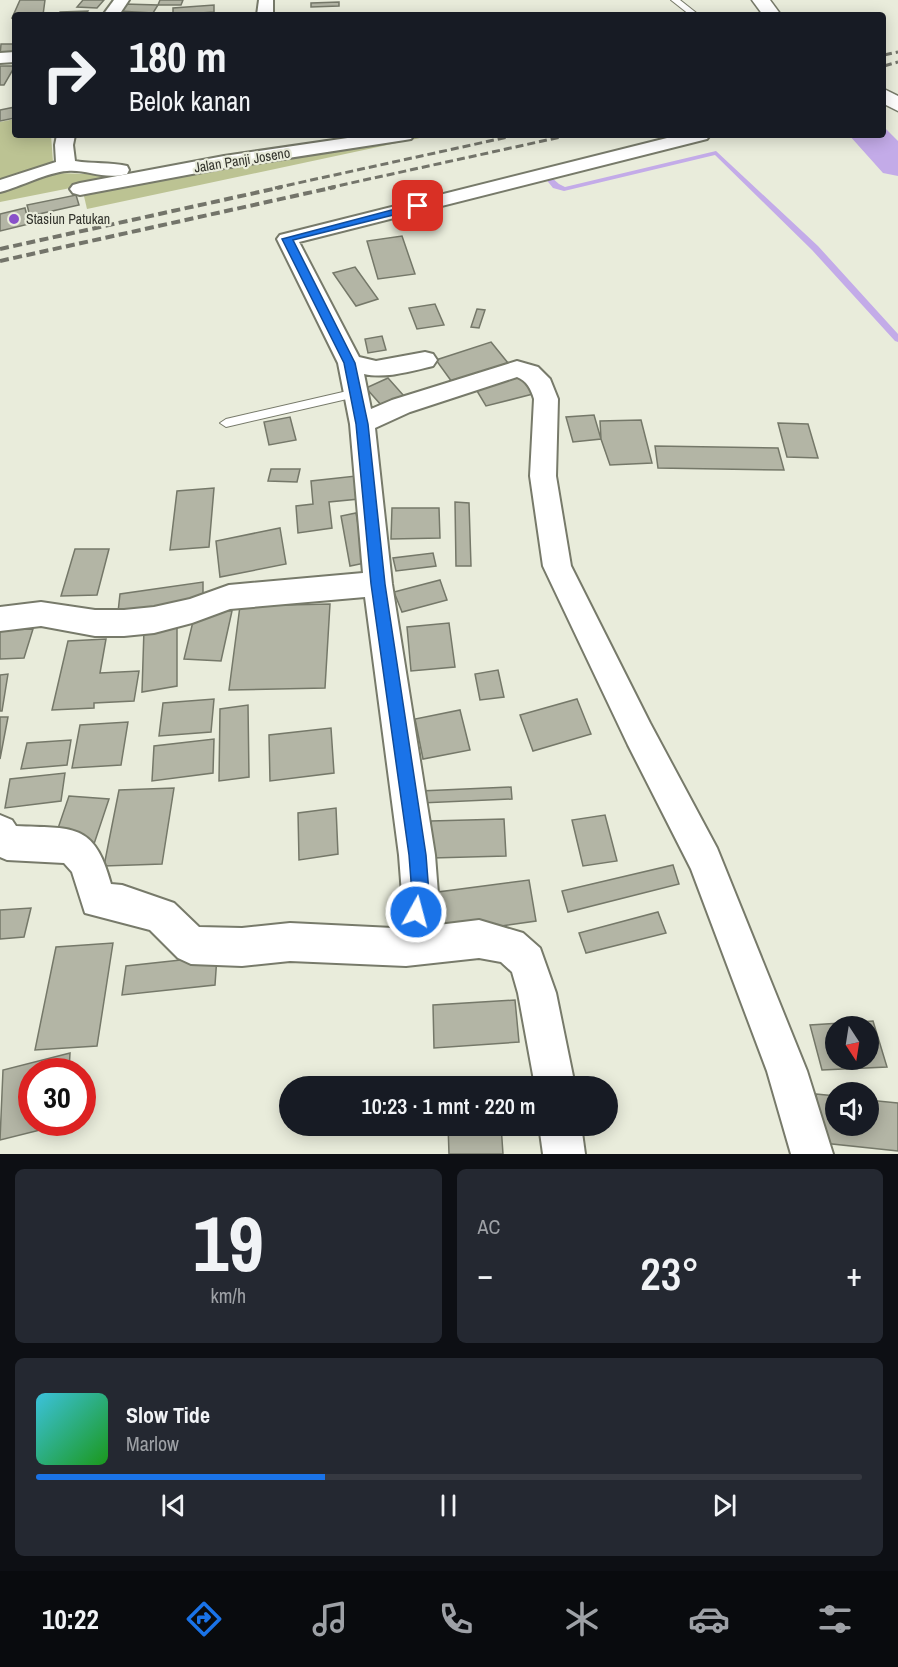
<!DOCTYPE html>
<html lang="id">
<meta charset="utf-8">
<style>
body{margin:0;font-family:"Archivo Narrow",sans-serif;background:#242831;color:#f1f3f6;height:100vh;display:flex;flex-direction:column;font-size:22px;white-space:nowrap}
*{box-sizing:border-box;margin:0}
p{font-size:20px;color:#9ea1a6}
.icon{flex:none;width:33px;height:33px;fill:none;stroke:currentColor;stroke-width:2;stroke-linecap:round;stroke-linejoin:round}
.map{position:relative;height:1154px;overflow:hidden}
.sheet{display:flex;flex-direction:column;gap:15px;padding:15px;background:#0d0f14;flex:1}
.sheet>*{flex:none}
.hud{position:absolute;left:12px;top:12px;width:874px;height:126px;border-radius:6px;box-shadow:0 3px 15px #0003;background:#171b24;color:#f1f3f6;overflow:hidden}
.needle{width:39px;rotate:168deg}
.controls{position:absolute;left:825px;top:1016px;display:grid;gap:12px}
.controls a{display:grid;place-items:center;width:54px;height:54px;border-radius:50%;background:#171b24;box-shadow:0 3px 15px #0003;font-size:30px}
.speed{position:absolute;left:18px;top:1058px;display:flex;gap:12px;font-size:30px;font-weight:700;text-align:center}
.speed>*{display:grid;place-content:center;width:78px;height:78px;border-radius:50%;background:#171b24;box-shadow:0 3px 15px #0003;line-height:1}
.speed .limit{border:9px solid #d22;background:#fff;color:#111}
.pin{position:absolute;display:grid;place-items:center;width:51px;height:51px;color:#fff;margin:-26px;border-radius:12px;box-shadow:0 3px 9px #0006}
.me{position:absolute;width:66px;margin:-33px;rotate:7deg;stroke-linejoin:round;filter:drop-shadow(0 0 4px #0008)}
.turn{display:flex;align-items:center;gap:21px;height:126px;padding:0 18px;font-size:27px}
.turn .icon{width:78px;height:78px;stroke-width:2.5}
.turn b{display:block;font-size:42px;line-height:51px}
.big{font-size:45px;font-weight:600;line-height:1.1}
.sheet .tile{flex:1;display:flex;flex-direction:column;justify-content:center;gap:9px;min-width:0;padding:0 21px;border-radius:9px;background:#242831}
.sheet .dial{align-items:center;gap:0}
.dial b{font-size:78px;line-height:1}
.song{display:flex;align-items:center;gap:18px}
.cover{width:72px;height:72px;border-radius:9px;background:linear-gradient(135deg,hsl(190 70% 55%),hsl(120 70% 35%))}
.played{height:6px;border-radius:3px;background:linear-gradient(90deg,#1a73e8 35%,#363941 35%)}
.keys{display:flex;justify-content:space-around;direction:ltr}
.heat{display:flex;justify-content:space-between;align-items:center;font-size:33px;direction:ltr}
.sheet .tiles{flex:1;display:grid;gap:15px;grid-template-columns:1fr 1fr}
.tile:last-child{grid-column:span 2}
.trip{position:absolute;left:279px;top:1076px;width:339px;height:60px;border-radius:30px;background:#171b24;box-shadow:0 3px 15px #0003;font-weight:600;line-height:60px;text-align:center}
.tabs{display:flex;height:96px;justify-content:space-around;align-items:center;background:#090b0e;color:#9ea1a6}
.tabs .icon{width:42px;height:42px}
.tabs .current{color:#1a73e8}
.tabs b{font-size:27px;color:#f1f3f6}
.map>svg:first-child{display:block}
</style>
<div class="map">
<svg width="898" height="1154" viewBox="0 0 898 1154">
<rect width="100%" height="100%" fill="#e9ecdb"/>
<g fill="#bcc393">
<polygon points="15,119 15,135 51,135 53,162 39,168 48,176 59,173 111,175 161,170 0,202 0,122"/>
<polygon points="427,135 434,135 87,209 83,192 225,166"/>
</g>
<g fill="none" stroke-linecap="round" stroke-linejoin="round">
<polygon fill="#c3abe8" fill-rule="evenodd" points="716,151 818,246 898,334 898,342 895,341 812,250 715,155 564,191 553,188 545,178 551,177 559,184 565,187"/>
<polygon fill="#c3abe8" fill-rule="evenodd" points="884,127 898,141 898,176 883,173 849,135 884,135"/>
</g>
<g fill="#b3b5a5" stroke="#757869" stroke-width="1.5" fill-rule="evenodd">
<polygon points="20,0 45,0 43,15 15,15 15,18 12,18"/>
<polygon points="83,0 104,0 97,8 77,7"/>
<polygon points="160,0 183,0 181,5 158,5"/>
<polygon points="339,2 339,6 311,7 311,3"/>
<polygon points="124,4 158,5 153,13 119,11"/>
<polygon points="214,5 214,12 173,15 173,8"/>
<polygon points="88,11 86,15 58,15 60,12"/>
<polygon points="1,44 15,44 15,56 0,56"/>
<polygon points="0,66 15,66 4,85 0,85"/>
<polygon points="15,107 15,118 0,121 0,110"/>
<polygon points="76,195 79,205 30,216 27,205"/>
<polygon points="25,208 29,224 0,231 0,214"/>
<polygon points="402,236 415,274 378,279 367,241"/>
<polygon points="355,267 378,299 356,306 333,273"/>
<polygon points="435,304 444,325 417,329 409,308"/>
<polygon points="477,309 485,310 479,328 471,327"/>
<polygon points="382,336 386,350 368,353 365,339"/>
<polygon points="491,342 508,363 452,382 436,360"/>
<polygon points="521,374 533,394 486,406 474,386"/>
<polygon points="388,378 404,396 382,406 366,388"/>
<polygon points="594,415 601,439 573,442 566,417"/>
<polygon points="290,417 296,440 269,445 264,422"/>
<polygon points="641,420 652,463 610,465 601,439 600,421"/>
<polygon points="778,423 808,424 818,458 787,457"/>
<polygon points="655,446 778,448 784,470 658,468"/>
<polygon points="271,469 300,469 297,482 268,481"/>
<polygon points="356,476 359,499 329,502 332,528 298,533 296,506 313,504 311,481"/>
<polygon points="214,488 209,547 170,550 177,491"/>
<polygon points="455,502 469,503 471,566 456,566"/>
<polygon points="392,508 439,508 440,538 391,539"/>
<polygon points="356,513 365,563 350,566 341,516"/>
<polygon points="280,528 286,564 220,577 216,541"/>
<polygon points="75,549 109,549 97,595 61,596"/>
<polygon points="433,553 436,566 396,571 393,558"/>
<polygon points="440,580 447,600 402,612 394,592"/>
<polygon points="203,582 203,600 118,612 120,594"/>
<polygon points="330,604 325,688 229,690 240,606"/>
<polygon points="196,609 232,611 221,661 184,659"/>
<polygon points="449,623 455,667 411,671 407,627"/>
<polygon points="177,624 177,686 142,692 144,629"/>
<polygon points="33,629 24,658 0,659 0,630"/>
<polygon points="106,639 100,673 139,671 134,701 94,703 94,708 52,710 68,641"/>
<polygon points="498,670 504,697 480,700 475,674"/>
<polygon points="8,674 2,711 0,711 0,675"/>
<polygon points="214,699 211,732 159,736 163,703"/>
<polygon points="577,699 591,734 533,751 520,715"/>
<polygon points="248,705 249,777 219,781 220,709"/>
<polygon points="460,710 470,750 423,759 415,719"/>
<polygon points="0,717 8,717 0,759"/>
<polygon points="128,722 121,765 72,768 80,725"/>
<polygon points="331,728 334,773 270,781 269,735"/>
<polygon points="214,739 213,773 152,781 154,746"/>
<polygon points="71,740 67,765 21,769 27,743"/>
<polygon points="65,773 61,801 5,808 10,779"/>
<polygon points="511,787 512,799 421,803 420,791"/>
<polygon points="174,788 162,864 104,866 119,790"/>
<polygon points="69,796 109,799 94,844 54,840"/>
<polygon points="336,808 338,854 299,860 298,813"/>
<polygon points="605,815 617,861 583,866 572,820"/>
<polygon points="504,819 506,856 432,858 431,821"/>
<polygon points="673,865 679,884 568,912 562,891"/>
<polygon points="529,880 536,921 443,934 438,892"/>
<polygon points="31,908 24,937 0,939 0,910"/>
<polygon points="658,912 666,933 586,953 579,933"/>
<polygon points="113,943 97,1046 35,1050 56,947"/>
<polygon points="217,956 215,985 122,995 126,966"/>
<polygon points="515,1000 519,1042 434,1048 433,1005"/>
<path d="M873 1021 887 1067 822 1070 810 1025ZM836 1026H868V1059H836Z"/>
<polygon points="70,1053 69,1071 32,1071 32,1122 68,1123 0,1140 3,1070"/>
<polygon points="816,1094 836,1096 836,1125 868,1125 868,1100 898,1103 898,1151 823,1143"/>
<polygon points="448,1125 501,1125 503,1154 449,1154"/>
</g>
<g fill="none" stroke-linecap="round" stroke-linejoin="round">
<g stroke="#777a6a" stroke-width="2">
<g id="lane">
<polygon points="671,0 680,0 699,15 690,15"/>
<polygon points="356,389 360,390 360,396 226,427 220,423 226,419"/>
</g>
</g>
<g stroke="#777a6a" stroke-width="4">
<g id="street">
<polygon points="114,0 129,0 119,15 103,15"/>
<polygon points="259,0 273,0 273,15 257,15"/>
<polygon points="15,52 15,62 0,63 0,53"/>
<path d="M57 135H75L73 145 75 161C92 164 110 162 127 166L129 170 127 174C103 180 86 169 67 171 48 172 20 187 0 192V180L56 162 55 145Z"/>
<polygon points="368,135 414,135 411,139 405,140 224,168 80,195 73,193 70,189 73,185 80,183 224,156"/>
<path d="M679 135H710L707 139 299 242 359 357 376 361 425 352 433 354 437 360 433 366C412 371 385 379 364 374L371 409 392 400 517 361 538 367 550 379 558 399 556 476 571 566 650 723 717 848 807 1071 833 1154H791L767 1071 691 869 628 745 543 566 530 476 534 399C531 389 527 381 517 377L410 412 375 428 392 584 435 855 438 894 430 926 479 920 523 933 540 948 556 993 575 1086H535L518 993 512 972 501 962 479 958 406 966 290 961 242 966 191 964 178 958 150 930 85 913 72 872 64 863 7 860 0 857V815L12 820 16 826C72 829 94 821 111 884L122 885 174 903 199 927 242 928 290 923 393 928 402 894 399 855 365 597 230 609 192 623 154 633 124 636H95L41 626 0 631V607L41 602 95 610H124L154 607 190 599 229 585 363 573 350 424 338 363 277 239 280 235Z"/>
<polygon points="539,1125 581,1125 585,1154 543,1154"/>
</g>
</g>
<g stroke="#777a6a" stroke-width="3">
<g id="secondary">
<polygon points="752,0 770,0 781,15 763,15"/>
<polygon points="884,89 898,96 898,111 884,104"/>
</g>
</g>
<use href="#lane" fill="#fff" fill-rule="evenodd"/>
<use href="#street" fill="#fff" fill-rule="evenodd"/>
<use href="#secondary" fill="#fff" fill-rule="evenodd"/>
<g stroke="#73746a" stroke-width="3" stroke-dasharray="8 4" stroke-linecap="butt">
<polyline points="884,55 898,52"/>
<polyline points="884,66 898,62"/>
<polyline points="275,188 517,135"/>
<polyline points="328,188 570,135"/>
</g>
<g stroke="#73746a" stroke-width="4" stroke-dasharray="9 4.5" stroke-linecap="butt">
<polyline points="0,249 282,187"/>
<polyline points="0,261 335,187"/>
</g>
</g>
<polygon fill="#1a73e8" stroke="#114b97" stroke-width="1.5" points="418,203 422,206 421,208 293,240 355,363 368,424 385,584 426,855 429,894 422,919 416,921 409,919 407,912 412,894 409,855 371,584 356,424 344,363 282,239"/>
<circle fill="#8951c9" stroke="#e9ecdb" stroke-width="2" cx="14" cy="219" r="6"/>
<g text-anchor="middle" stroke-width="4.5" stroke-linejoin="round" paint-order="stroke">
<g font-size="14" fill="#33342d" stroke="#e9ecdb">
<text transform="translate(242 160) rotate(-9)" y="5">Jalan Panji Joseno</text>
</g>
<g font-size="14" fill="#33342d" stroke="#e9ecdb" text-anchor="start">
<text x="26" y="224">Stasiun Patukan</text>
</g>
</g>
</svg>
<div class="controls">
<a><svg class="needle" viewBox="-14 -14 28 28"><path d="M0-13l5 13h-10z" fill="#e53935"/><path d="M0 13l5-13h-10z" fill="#9ea1a6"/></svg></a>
<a><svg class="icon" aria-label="sound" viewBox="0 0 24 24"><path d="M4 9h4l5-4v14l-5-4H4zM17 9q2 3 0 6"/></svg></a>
</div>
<div class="speed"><div class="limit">30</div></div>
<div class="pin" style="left:418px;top:206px;background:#d93025"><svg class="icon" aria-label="arrive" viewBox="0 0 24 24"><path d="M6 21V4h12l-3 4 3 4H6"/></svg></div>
<svg class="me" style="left:416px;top:912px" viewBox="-20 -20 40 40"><circle r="17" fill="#1a73e8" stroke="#fff" stroke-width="3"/><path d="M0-11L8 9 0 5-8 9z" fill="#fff"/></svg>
<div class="trip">10:23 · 1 mnt · 220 m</div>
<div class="hud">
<div class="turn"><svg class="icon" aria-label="right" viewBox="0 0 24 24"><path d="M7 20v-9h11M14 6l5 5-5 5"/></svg><div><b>180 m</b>Belok kanan</div></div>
</div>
</div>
<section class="sheet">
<div class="tiles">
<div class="tile dial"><b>19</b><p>km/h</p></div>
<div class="tile"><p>AC</p>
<div class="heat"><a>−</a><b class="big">23°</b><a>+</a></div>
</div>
<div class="tile">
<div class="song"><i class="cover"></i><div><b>Slow Tide</b><p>Marlow</p></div></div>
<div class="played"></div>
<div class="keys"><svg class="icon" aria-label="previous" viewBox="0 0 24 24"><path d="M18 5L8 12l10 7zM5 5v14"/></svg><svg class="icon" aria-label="pause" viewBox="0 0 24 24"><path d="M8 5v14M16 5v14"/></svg><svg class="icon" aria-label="next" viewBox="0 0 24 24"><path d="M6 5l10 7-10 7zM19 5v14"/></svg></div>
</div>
</div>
</section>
<nav class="tabs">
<b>10:22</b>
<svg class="icon current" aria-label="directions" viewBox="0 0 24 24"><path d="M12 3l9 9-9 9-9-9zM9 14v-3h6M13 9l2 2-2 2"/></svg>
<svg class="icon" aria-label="music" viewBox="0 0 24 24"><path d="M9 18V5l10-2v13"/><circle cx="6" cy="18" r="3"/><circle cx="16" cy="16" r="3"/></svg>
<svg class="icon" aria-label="phone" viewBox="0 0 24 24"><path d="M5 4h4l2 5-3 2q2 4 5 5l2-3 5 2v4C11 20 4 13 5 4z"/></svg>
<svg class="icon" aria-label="climate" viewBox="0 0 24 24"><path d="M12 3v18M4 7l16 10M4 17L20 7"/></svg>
<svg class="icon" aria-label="car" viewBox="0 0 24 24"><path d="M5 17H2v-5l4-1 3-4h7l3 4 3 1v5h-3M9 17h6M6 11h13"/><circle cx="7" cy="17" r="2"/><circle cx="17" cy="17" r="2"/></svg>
<svg class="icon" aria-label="filters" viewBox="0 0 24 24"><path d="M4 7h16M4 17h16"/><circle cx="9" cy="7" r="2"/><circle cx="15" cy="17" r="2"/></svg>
</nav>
